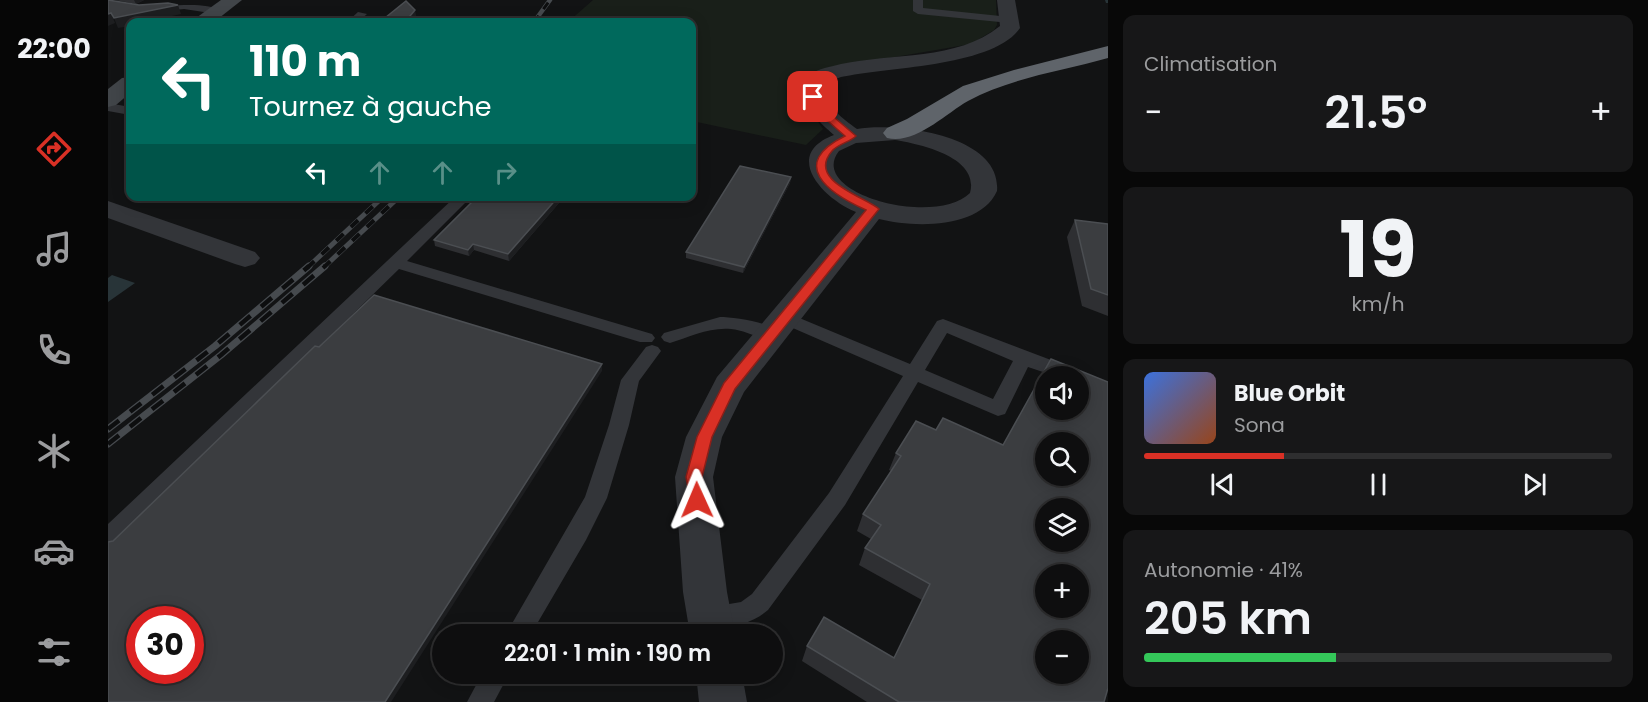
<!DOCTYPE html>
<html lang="fr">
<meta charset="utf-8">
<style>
body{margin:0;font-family:Poppins,sans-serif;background:#171718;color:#f1f3f6;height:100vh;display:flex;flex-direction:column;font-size:22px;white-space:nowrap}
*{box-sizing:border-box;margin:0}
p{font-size:20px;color:#9b9c9e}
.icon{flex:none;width:33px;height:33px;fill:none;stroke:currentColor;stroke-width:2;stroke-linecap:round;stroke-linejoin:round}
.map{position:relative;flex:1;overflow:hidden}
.drawer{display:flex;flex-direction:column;gap:15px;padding:15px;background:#080808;width:540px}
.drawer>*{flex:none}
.guide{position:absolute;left:18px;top:18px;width:570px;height:183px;border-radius:12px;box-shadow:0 3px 15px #0003,0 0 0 2px #2e2e2f;background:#00695c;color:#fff;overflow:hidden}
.fabs{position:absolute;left:927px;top:366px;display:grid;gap:12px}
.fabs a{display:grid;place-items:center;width:54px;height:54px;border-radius:50%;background:#0e0e0f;box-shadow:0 3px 15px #0003,0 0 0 2px #2e2e2f;font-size:30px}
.speed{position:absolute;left:18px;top:606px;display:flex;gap:12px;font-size:30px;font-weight:700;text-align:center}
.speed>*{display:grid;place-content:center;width:78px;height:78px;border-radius:50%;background:#0e0e0f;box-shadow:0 3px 15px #0003,0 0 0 2px #2e2e2f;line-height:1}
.speed .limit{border:9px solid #d22;background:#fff;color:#111}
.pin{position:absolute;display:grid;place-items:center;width:51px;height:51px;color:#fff;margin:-26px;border-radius:12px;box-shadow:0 3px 9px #0006}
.me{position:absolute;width:66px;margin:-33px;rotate:359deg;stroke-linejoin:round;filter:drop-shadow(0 0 4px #0008)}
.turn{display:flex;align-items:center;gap:21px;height:126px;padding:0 24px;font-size:27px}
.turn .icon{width:78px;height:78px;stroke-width:2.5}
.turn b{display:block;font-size:42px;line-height:51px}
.lanes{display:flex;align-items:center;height:57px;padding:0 24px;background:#0003;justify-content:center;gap:30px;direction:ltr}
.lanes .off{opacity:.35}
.big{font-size:45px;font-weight:600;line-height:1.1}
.drawer .card{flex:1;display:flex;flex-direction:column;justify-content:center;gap:9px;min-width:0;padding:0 21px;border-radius:12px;background:#171718}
.drawer .dial{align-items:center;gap:0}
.dial b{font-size:78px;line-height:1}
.song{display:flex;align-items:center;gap:18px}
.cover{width:72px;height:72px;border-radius:9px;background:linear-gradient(135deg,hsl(220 70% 55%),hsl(20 70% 35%))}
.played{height:6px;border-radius:3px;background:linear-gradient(90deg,#d93025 30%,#2e2e2f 30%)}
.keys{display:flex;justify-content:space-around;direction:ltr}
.heat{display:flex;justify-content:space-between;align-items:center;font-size:33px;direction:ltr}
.charge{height:9px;border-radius:4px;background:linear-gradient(90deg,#34c759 41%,#2e2e2f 0)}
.trip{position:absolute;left:324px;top:624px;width:351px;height:60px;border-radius:30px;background:#0e0e0f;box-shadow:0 3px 15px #0003,0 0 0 2px #2e2e2f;font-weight:600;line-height:60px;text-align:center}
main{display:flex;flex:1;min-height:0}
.menu{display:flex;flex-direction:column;width:108px;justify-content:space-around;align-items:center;background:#060606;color:#9b9c9e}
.menu .icon{width:42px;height:42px}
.menu .active{color:#d93025}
.menu b{font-size:27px;color:#f1f3f6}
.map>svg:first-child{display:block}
</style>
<main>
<nav class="menu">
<b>22:00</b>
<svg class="icon active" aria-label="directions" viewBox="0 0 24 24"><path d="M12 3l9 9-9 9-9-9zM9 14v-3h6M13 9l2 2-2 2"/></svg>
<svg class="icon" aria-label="music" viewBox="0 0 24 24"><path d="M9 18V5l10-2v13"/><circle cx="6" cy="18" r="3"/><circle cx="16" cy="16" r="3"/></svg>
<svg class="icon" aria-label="phone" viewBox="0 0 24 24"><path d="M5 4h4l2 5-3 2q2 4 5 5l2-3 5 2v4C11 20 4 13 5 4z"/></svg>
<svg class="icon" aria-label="climate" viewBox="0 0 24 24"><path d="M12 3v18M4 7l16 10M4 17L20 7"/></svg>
<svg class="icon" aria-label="car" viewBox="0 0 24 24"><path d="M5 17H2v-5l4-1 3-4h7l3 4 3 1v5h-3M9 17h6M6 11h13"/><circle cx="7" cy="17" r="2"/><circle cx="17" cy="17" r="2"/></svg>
<svg class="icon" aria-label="filters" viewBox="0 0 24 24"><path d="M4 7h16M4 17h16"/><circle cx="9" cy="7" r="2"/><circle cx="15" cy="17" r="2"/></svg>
</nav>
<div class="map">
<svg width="1000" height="702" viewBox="0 0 1000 702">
<rect width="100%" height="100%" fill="#121314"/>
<polygon fill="#191f19" points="485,0 888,0 889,25 886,30 863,44 740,65 698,81 694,91 697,103 715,129 698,145 584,121 584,22 460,22"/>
<polygon fill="#283438" points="4,275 27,283 0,302 0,278"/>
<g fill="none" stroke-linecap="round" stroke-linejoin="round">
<polygon fill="#283438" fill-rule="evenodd" points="997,0 1000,0 1000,3 998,3"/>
<g fill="#333539" fill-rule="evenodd">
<polygon points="805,0 815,0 815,8 902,17 907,20 902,23 810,14 805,11"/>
<path d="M0 1C11 3 22 6 33 7 56 8 94 0 114 11L109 14 76 9 35 13 0 7Z"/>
<polygon points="250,12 259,14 250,22 239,22"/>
<polygon points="0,103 22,107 22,115 0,111"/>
<polygon points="348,196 364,196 299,261 544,334 547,338 544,342 532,342 291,269 8,545 0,547 0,524"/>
<path d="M677 312 802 364 829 321 835 319 972 371 974 376 970 381V376H947L920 367 897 414 890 416 810 382 737 505 660 610C644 624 613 633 592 625L589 617 592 609 633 602 644 594 721 493 795 376 671 322 668 318 671 314ZM839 333 905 361 885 399 817 370Z"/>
<path d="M612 317C625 317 665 322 672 334L669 338C655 342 638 330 623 329 601 327 582 337 562 343L556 341 553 337 556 333Z"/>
<polygon points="544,345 550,347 553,351 531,381 521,425 499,498 478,540 423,634 398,634 477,497 501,425 513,380 538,347"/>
<polygon points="374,674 401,674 386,702 359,702"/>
</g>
<g fill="#333539" fill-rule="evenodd">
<path d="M889 0H907L912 28C885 67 778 67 733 77L720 82 717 87C717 106 734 118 749 129 787 122 894 134 889 191 872 229 806 228 771 219L636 392 614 437 605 477 619 592 627 634H582L575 592 567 477 578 437 609 377 748 212C716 199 673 155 726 135 712 123 694 107 695 87 697 83 699 78 702 75 710 68 723 67 733 64 784 53 849 61 892 26ZM787 140C812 144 872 157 862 193 826 228 698 193 731 151L748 143Z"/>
<polygon points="0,201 147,252 152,258 147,264 137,267 127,264 0,218"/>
<polygon points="588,674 634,674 639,702 591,702"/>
</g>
<g fill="#414549" fill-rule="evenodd">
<polygon points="113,0 134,0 106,22 86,22 88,18"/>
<polygon points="22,77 22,93 8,105 0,107 0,89 14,78"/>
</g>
<path fill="#5f646a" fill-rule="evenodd" d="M1000 46V58C954 71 902 78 860 101 837 114 807 145 779 138L775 133 779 128 799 119 855 86 906 70Z"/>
<g stroke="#464a4e" stroke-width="4.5">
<polyline id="rail-far2" points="426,22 442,0"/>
</g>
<g stroke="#464a4e" stroke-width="5">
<g id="rail-far1">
<polyline points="199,268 276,196"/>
<polyline points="215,268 292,196"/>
</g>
</g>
<g stroke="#464a4e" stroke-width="7">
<g id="rail">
<polyline points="0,429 107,346 201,266"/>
<polyline points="0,444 113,355 217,266"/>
</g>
</g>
<use href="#rail-far2" stroke="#0d0e0f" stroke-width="3" stroke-dasharray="8" stroke-linecap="butt"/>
<use href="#rail-far1" stroke="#0d0e0f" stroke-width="4" stroke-dasharray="10" stroke-linecap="butt"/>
<use href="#rail" stroke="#0d0e0f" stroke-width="4.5" stroke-dasharray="14" stroke-linecap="butt"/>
</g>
<g fill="#2e2f32">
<polygon points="7,0 36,0 28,4"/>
<polygon points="683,177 682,183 635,273 578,258 578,252"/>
<polygon points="370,196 457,196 401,261 366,250 361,256 327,246 326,240"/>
<polygon points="967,220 1000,224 1000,316 974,306 959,237"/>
<polygon points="828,430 996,702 759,702 694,661 699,646 786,658 814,600 751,565 757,548 763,539 749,531 755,514 783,471 781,470 788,453"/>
</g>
<g fill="#1d1e20">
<polygon points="26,0 36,0 28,4"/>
<polygon points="70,5 73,14 37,22 22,22 22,26 10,28 6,18"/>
<polygon points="307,10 309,20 306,22 297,22"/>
<polygon points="3,13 7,23 0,26 0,14"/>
<polygon points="683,177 682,183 635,273 636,267"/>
<polygon points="451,196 457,196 401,261 400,254"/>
<polygon points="365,244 366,250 361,256 360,250"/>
<polygon points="494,364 494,371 283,702 277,702"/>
</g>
<g fill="#3b3d40" stroke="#4b4e52" stroke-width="1.5" fill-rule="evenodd">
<polygon points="0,0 31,5 60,3 70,5 6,18 3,13 0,14"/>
<polygon points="298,1 307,10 297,22 272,22"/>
<polygon points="632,166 683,177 636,267 578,252"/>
<polygon points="370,196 451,196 400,254 365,244 360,250 326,240"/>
<polygon points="967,220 1000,224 1000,295 983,289"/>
<path d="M266 295 494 364 277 702H0V542L5 541 207 346 211 347ZM32 620H82V670H32Z"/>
<path d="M943 359 1000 382V688L996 702H791L699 646 716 617 786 658 822 584 757 548 773 525 755 514 793 456 788 453 808 421 828 430 835 418 895 445ZM938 376H970V410H938ZM938 442H970V476H938ZM938 508H970V542H938ZM938 574H970V608H938ZM938 640H970V674H938Z"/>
</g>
<path fill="#d93025" stroke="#8d1f18" stroke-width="1.5" d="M702 95H709L727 118 748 136C742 142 730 144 724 151 698 181 758 197 771 209L627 389 604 437 594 477 597 500 594 504 589 506 583 504 578 477 589 437 616 383 758 210C720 193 680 164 737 136L721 122 701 97Z"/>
</svg>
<div class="fabs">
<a><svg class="icon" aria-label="sound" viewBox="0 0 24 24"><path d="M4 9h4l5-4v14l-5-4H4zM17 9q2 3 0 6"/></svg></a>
<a><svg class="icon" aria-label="search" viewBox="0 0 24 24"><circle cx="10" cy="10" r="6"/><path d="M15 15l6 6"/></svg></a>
<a><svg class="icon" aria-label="layers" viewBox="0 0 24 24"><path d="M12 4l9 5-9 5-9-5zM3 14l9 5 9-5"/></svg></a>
<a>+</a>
<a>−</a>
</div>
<div class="speed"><div class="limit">30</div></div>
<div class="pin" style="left:705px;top:97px;background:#d93025"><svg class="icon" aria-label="arrive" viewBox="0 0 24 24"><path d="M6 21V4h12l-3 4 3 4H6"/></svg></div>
<svg class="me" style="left:589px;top:500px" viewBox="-20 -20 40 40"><path d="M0-17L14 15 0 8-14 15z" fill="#d93025" stroke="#fff" stroke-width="4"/></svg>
<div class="trip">22:01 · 1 min · 190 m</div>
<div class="guide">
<div class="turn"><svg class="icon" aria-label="left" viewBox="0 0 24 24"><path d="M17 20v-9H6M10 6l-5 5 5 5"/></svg><div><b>110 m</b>Tournez à gauche</div></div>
<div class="lanes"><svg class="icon" aria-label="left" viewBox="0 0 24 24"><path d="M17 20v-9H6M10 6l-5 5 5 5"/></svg><svg class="icon off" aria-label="ahead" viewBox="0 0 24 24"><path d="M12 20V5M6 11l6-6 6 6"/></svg><svg class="icon off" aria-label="ahead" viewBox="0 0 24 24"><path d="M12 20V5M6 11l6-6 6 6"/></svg><svg class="icon off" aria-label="right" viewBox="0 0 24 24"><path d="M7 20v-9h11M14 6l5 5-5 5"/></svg></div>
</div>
</div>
<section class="drawer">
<div class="card"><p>Climatisation</p>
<div class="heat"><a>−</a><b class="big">21.5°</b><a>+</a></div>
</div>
<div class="card dial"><b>19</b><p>km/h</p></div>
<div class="card">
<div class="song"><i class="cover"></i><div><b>Blue Orbit</b><p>Sona</p></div></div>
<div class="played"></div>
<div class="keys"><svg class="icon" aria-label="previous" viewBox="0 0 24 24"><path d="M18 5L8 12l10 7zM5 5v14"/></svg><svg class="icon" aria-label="pause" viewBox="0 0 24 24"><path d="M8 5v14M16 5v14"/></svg><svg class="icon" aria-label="next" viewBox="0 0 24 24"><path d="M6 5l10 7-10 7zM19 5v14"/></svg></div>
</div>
<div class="card"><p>Autonomie · 41%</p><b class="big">205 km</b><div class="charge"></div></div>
</section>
</main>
